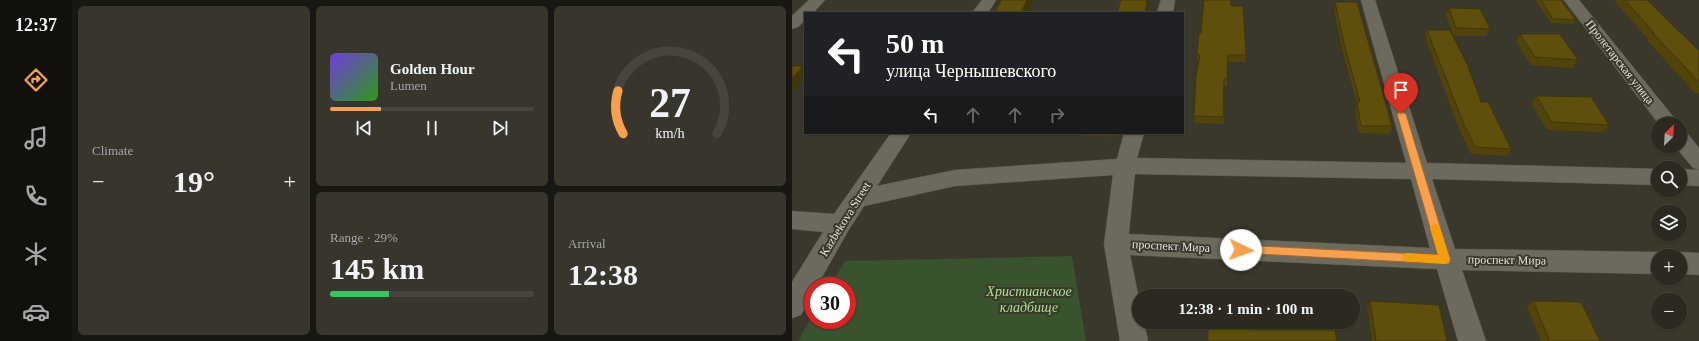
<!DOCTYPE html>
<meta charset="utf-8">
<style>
body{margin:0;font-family:Georgia,serif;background:#38352d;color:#f1f3f6;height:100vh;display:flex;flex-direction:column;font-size:15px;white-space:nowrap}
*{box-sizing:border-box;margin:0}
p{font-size:13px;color:#a6a6a5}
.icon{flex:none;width:22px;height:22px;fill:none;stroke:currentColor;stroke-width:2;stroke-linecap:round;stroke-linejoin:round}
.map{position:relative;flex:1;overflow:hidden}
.sheet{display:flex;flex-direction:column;gap:6px;padding:6px;background:#181712;width:720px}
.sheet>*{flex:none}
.guide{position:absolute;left:12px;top:12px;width:380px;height:122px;border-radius:0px;box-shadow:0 1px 3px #0004,0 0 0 1px #48453e;background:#202124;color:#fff;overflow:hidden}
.needle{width:26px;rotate:25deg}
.tools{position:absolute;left:859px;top:117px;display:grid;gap:8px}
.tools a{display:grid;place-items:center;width:36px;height:36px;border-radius:50%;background:#2c2920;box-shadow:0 1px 3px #0004,0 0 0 1px #48453e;font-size:20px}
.speed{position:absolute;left:12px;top:277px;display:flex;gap:8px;font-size:20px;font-weight:700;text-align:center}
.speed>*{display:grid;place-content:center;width:52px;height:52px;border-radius:50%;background:#2c2920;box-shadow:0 1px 3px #0004,0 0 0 1px #48453e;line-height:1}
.speed .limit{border:6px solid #d22;background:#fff;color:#111}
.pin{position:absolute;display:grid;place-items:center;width:34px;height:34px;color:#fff;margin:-41px -17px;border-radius:50% 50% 50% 0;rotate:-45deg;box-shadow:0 0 4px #0007}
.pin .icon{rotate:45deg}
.me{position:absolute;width:44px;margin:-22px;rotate:93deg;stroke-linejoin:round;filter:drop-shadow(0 0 3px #0008)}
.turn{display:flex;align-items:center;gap:14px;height:84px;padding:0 16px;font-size:18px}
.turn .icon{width:52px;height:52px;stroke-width:2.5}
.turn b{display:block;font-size:28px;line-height:34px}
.lanes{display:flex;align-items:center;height:38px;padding:0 16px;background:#0003;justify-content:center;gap:20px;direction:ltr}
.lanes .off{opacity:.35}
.big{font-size:30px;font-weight:600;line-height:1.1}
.sheet .card{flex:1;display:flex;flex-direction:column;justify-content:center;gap:6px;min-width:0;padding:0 14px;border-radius:6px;background:#38352d}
.sheet .dial{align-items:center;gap:0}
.dial svg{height:104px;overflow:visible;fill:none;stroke:#48453e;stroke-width:7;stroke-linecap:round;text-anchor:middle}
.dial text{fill:#f1f3f6;stroke:none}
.song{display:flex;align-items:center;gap:12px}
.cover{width:48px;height:48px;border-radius:6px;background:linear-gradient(135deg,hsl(260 70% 55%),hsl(110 70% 35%))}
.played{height:4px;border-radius:2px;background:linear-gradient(90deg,#f9a04c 25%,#48453e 25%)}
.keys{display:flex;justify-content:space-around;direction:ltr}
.heat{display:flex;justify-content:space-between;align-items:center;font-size:22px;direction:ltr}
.charge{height:6px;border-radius:3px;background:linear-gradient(90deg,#34c759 29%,#48453e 0)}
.sheet .tiles{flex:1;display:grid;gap:6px;grid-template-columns:repeat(3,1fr)}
.card:first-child{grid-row:span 2}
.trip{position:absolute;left:340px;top:289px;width:228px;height:40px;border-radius:20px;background:#2c2920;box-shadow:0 1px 3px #0004,0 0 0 1px #48453e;font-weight:600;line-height:40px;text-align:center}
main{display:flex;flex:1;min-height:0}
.menu{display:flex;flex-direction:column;width:72px;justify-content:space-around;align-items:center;background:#12100d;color:#a6a6a5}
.menu .icon{width:28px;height:28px}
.menu .active{color:#f9a04c}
.menu b{font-size:18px;color:#f1f3f6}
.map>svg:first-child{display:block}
</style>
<main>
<nav class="menu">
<b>12:37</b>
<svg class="icon active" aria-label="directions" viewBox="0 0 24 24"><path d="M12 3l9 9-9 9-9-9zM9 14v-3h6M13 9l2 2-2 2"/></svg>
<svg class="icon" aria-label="music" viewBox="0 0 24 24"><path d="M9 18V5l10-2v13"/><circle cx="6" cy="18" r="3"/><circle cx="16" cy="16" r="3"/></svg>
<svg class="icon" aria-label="phone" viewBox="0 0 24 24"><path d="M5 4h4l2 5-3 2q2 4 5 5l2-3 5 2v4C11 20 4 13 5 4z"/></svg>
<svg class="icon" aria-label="climate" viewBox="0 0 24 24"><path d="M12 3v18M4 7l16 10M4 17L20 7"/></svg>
<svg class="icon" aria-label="car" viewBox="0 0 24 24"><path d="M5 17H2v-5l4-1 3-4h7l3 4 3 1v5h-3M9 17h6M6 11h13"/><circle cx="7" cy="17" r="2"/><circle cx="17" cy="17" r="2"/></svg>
</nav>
<section class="sheet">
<div class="tiles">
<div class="card"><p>Climate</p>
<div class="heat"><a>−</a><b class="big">19°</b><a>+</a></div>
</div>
<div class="card">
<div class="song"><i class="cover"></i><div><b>Golden Hour</b><p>Lumen</p></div></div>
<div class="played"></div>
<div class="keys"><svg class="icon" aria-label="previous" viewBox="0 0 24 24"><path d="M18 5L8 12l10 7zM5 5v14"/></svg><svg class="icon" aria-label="pause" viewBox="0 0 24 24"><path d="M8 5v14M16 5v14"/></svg><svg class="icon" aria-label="next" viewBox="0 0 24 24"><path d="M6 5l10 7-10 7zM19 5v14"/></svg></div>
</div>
<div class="card dial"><svg viewBox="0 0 100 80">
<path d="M14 69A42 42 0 1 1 86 69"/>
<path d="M14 69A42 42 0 0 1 10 36" stroke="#f9a04c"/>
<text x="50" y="56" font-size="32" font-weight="700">27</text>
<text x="50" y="72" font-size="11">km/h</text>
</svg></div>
<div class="card"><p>Range · 29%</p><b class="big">145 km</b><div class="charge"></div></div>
<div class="card"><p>Arrival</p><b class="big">12:38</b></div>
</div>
</section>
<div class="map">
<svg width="907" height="341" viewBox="0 0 907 341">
<rect width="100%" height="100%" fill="#3a372b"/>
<polygon fill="#38532e" points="280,256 294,341 6,341 21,315 21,320 55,320 55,286 38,286 53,261"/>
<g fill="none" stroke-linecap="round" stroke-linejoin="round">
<g stroke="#58554c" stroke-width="1">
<g id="minor">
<polygon points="17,0 33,0 21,13 13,13 13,20 6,27 0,29 0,16"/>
<polygon points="190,0 204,0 196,13 180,13"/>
<polygon points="369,0 383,0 381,13 365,13"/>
<path d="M569 0H583L635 163 866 169V185L640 179 663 249 866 252 875 256H866V274L670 270 694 341H666L645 269 338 255 347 299V322H352L356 341H328L312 244 321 175 163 186 72 206 56 231 25 286H21V293L9 315 0 318V282L31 232 0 229V211L42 214 99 133H119L85 186 163 170 325 159 332 133H352L345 158 614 163ZM343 174 619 179 638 248 337 234Z"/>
<polygon points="772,0 787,0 887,124 867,124"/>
<polygon points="888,131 895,133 907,148 907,170 900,167 883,146 888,146"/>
<polygon points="888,169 907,170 907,186 888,185"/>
<polygon points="888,252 907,253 907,275 888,274 888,256 879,256"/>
</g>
</g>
<use href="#minor" fill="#6c695d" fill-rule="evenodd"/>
</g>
<g fill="#51440b">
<polygon points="744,0 769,0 784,20 782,24 759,23"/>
<polygon points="822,0 855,0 888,33 907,51 907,93 903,93 855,40 856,39"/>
<polygon points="543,2 600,126 598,134 567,133 563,110 565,103 550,50 542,9"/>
<polygon points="440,6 454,55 454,62 436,62 435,86 432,86 432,124 403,123 402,116 407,62 406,62 405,55 409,33"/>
<polygon points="657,8 698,29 694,36 662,36 654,15"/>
<polygon points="635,30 689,102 719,149 715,156 679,154 667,129 633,37"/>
<polygon points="728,34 786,60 781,68 739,65 724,41"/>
<polygon points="744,96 817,125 811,132 755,130 740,104"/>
<polygon points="291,133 325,133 325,137 292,136"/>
<polygon points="578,301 655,341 580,341 576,307"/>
<polygon points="741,301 808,341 749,341 735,307"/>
</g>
<g fill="#423709">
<polygon points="235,0 241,0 235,13 229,13"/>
<polygon points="355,0 358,0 355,13 353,13"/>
<polygon points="11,66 13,68 13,78 0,92 0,78"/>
</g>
<g fill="#5e4f0d" stroke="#423709">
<polygon points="210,0 235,0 229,13 202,13"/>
<polygon points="329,0 355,0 353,13 325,13"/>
<polygon points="412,0 439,0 439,6 451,6 454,55 436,55 435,79 432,79 431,117 402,116 404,77 408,55 405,55 407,33 409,33"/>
<polygon points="749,0 769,0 784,20 761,19"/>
<polygon points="833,0 855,0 888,33 890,34 907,51 907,82 861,33 862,33"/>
<polygon points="543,2 565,2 600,126 569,126 565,102 568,102 552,43"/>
<polygon points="657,8 688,9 698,29 664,28"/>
<polygon points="635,30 658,30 675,64 689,102 696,102 719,149 683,147 671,122"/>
<polygon points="728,34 768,34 786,60 743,57"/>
<polygon points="0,66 11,66 0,78"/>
<polygon points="744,96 799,97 817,125 760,122"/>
<polygon points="578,301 647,305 655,341 584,341"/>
<polygon points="741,301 789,302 808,341 758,341"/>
<polygon points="416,322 462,322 462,330 543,330 545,341 416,341"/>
</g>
<polygon fill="#f9a04c" stroke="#a26831" points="609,111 614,114 658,259 657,263 653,264 446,253 444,250 446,247 449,245 646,255 605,114"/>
<polygon fill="#f59e0b" points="643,224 647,225 648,228 658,259 657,263 653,264 611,261 610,258 611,254 615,253 646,255 638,228 640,225"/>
<g text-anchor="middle" stroke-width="4" stroke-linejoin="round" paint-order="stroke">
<g font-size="12" fill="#e4e2db" stroke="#3a372b">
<text transform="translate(828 62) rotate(52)" y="4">Пролетарская улица</text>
<text transform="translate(53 219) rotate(-58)" y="4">Kazbekova Street</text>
<text transform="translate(379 246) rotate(3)" y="4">проспект Мира</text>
<text transform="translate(715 260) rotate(1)" y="4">проспект Мира</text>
</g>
<g font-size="14" font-style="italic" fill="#a6e58d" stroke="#3a372b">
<text x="237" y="296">Христианское<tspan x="237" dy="16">кладбище</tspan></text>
</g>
</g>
</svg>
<div class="tools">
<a><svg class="needle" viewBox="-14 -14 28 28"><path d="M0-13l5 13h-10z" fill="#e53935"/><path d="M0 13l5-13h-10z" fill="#a6a6a5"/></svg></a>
<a><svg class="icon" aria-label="search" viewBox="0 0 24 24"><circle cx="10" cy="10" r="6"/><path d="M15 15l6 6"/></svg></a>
<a><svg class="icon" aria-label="layers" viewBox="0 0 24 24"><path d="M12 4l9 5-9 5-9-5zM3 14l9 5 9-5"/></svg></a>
<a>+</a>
<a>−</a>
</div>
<div class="speed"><div class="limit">30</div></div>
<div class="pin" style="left:609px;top:114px;background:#d93025"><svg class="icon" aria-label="arrive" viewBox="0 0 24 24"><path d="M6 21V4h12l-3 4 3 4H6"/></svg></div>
<svg class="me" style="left:449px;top:250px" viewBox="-20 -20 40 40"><circle r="19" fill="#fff"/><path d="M0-13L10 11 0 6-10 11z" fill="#f9a04c"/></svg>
<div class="trip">12:38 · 1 min · 100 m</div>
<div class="guide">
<div class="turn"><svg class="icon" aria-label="left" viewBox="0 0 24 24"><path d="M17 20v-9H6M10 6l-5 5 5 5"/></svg><div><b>50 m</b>улица Чернышевского</div></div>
<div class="lanes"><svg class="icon" aria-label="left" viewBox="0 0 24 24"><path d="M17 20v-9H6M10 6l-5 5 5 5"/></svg><svg class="icon off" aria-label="ahead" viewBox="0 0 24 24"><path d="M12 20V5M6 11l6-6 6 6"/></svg><svg class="icon off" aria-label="ahead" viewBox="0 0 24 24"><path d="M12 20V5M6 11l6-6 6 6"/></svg><svg class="icon off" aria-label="right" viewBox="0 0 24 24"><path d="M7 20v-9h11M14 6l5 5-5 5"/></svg></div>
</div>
</div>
</main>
